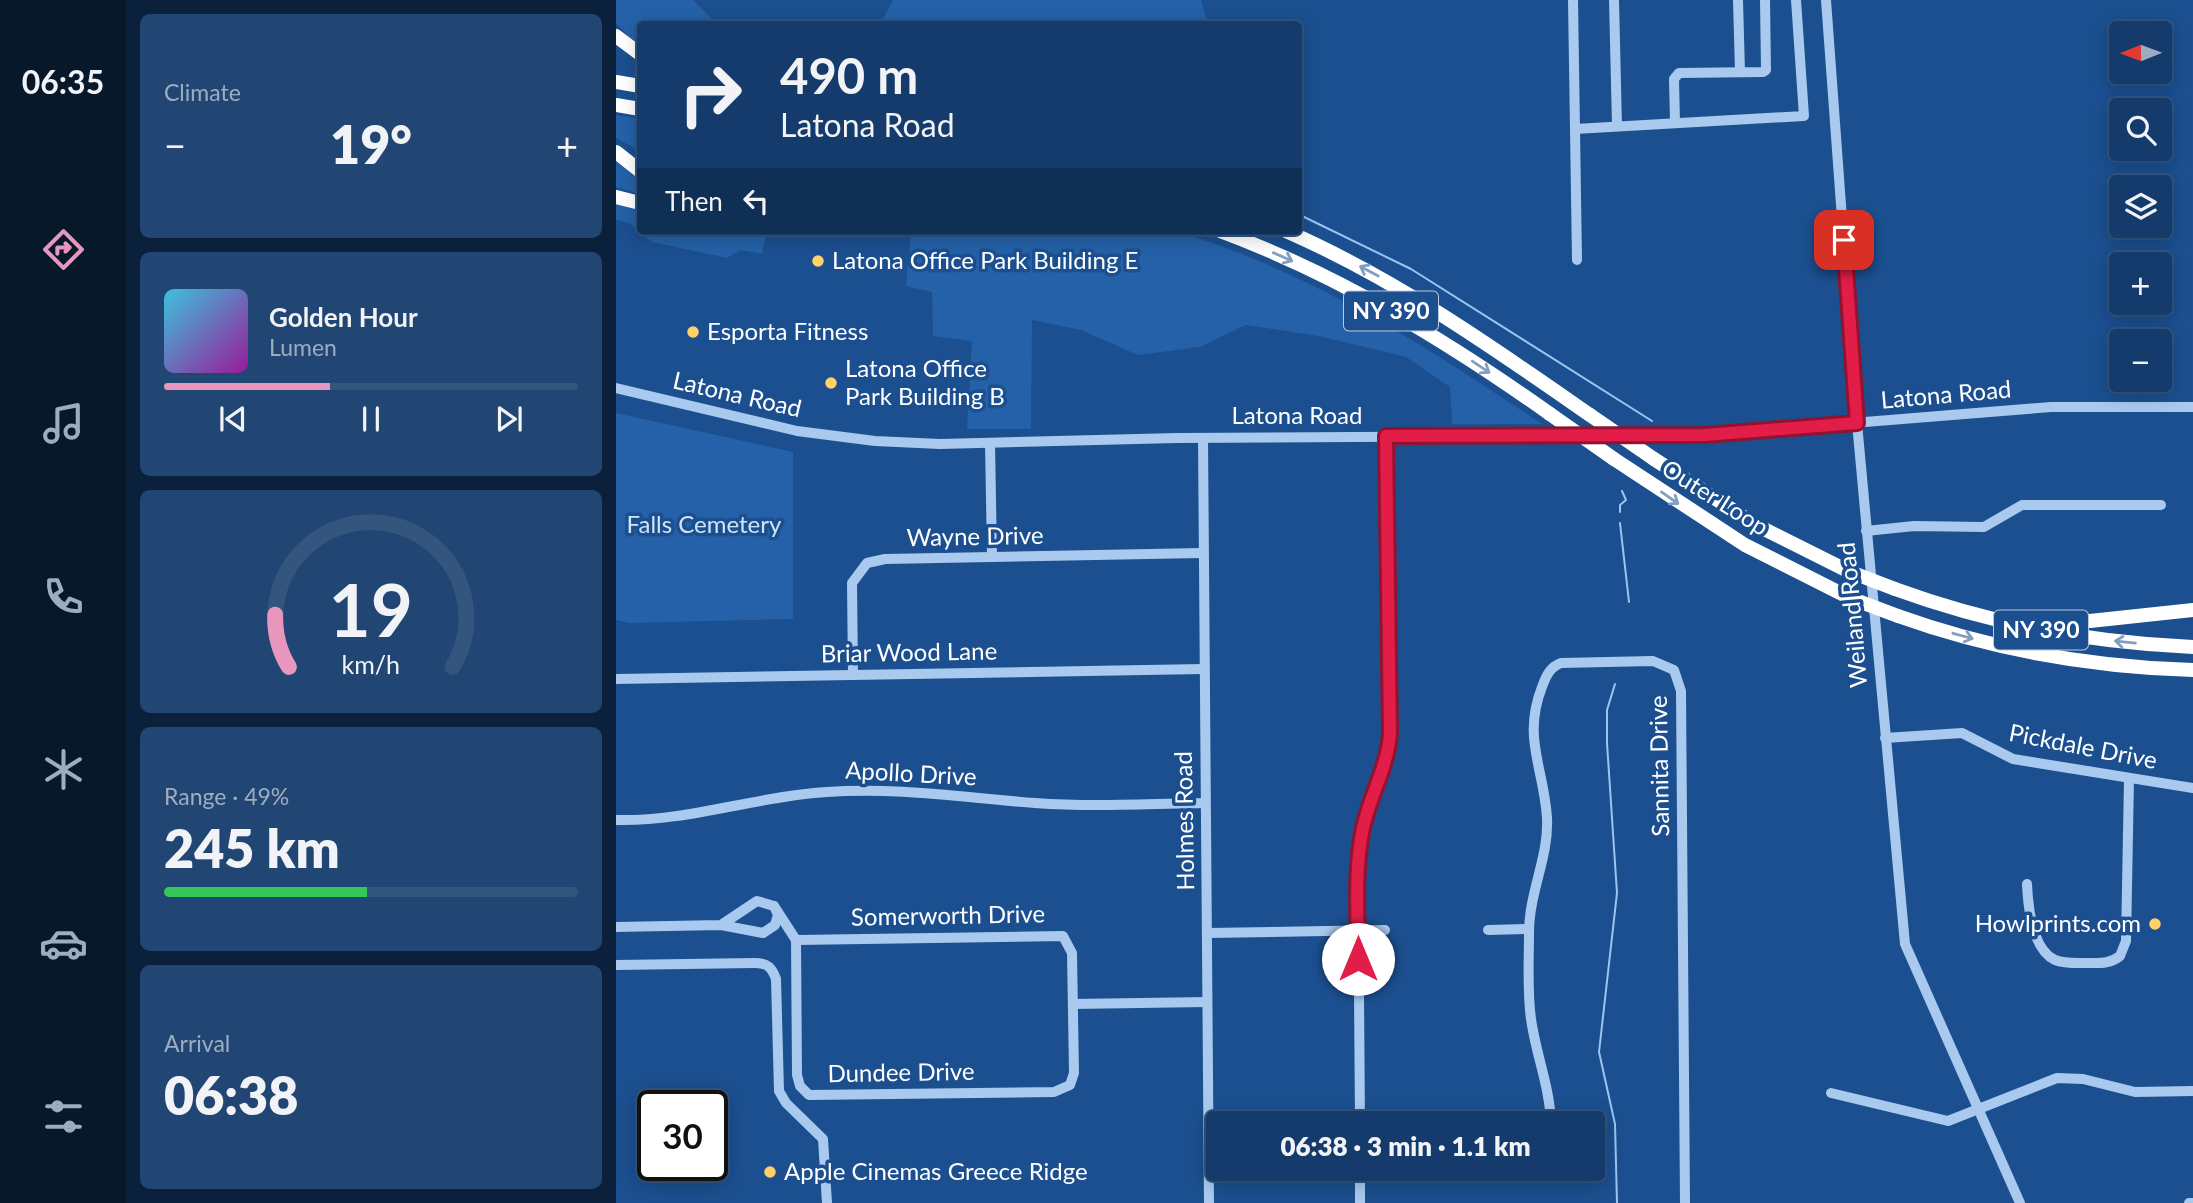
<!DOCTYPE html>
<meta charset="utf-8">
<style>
body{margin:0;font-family:Lato,sans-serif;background:#214673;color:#f1f3f6;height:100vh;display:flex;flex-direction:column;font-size:26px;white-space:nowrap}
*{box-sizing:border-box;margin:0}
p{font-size:23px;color:#9dadc1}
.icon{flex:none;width:38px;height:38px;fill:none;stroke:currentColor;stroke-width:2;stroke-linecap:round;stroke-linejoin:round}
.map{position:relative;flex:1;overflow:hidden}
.panel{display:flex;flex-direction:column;gap:14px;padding:14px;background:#0b203b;width:490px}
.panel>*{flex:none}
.banner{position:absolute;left:21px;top:21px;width:665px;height:214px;border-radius:7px;box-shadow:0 4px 18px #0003,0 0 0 2px #33557e;background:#143b6b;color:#f1f3f6;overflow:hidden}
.needle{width:46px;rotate:269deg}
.controls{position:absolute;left:1493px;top:21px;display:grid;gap:14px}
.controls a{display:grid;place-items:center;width:63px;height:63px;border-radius:7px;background:#143b6b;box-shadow:0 4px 18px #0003,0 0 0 2px #33557e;font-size:35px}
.speed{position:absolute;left:21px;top:1090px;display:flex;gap:14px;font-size:35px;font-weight:700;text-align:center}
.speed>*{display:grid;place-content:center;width:91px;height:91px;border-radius:50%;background:#143b6b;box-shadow:0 4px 18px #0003,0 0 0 2px #33557e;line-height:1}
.speed .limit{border:4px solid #111;border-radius:10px;background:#fff;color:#111}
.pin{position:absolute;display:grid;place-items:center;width:60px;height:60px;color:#fff;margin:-30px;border-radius:14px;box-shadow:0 4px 10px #0006}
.me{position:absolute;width:77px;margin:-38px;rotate:0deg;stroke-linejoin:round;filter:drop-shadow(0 0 5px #0008)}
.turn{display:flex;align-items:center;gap:24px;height:147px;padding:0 28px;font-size:32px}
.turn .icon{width:91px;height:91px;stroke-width:2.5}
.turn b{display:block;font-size:49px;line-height:60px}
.then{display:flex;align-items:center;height:66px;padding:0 28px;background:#0003;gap:14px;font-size:26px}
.big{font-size:52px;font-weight:800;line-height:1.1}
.panel .card{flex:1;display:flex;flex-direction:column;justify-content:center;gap:10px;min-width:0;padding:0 24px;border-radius:10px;background:#214673}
.panel .dial{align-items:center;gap:0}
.dial svg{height:182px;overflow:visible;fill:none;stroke:#33557e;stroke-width:7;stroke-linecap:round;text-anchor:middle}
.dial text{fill:#f1f3f6;stroke:none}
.song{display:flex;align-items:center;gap:21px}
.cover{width:84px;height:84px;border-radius:10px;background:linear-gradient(135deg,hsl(190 70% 55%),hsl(300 70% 35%))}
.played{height:7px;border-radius:4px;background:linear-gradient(90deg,#e797bd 40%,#33557e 40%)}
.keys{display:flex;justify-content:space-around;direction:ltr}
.heat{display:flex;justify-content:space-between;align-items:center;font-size:38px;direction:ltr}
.charge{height:10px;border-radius:5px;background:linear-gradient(90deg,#34c759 49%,#33557e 0)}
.trip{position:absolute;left:590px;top:1111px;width:399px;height:70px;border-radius:7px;background:#143b6b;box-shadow:0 4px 18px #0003,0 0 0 2px #33557e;font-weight:800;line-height:70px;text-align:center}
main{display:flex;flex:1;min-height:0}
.tab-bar{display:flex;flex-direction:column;width:126px;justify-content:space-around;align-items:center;background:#08182b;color:#9dadc1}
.tab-bar .icon{width:49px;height:49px}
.tab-bar .selected{color:#e797bd}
.tab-bar b{font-size:32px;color:#f1f3f6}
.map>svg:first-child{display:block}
</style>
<main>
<nav class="tab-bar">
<b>06:35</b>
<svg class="icon selected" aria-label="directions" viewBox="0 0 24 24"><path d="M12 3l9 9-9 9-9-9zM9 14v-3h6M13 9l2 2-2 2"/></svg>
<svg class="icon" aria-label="music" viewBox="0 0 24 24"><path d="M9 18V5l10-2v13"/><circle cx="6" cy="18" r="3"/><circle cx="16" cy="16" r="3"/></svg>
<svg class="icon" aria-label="phone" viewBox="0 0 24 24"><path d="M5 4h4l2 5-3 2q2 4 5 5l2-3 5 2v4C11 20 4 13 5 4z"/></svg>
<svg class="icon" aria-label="climate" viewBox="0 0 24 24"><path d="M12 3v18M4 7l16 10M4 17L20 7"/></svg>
<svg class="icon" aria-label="car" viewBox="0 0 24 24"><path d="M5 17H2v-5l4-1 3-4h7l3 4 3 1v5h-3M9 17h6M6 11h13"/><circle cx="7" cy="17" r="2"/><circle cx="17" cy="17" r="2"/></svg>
<svg class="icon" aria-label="filters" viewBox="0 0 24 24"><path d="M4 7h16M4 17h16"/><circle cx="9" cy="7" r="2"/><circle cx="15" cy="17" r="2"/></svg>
</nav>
<section class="panel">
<div class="card"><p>Climate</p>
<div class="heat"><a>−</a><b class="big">19°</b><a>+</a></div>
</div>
<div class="card">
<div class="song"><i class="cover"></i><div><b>Golden Hour</b><p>Lumen</p></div></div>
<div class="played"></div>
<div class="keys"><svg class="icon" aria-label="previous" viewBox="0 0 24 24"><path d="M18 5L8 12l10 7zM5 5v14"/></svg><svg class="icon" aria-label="pause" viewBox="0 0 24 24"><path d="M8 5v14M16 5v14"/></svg><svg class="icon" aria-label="next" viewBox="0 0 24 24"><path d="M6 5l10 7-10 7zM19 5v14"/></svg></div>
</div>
<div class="card dial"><svg viewBox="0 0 100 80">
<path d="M14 69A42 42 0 1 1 86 69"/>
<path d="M14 69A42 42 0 0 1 8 46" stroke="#e797bd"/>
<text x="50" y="56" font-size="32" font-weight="700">19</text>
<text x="50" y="72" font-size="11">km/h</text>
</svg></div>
<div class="card"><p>Range · 49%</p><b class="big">245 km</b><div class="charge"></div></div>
<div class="card"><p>Arrival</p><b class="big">06:38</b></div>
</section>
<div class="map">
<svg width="1577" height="1203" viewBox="0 0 1577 1203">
<rect width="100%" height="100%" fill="#1b4f8f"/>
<g fill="#2461a8">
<polygon points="0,0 77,0 101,24 24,24 24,42 15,39 0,23"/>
<polygon points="277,0 585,0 592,24 264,24"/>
<polygon points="0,115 24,119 24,151 0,138"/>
<polygon points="0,162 24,180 24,194 0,187"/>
<polygon points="0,203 24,209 24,231 165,231 150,235 146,254 124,250 111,258 36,242 13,223 0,220"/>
<path d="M295 231H560C694 271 811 347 926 424H836L834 387 790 357 703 336 630 325 584 347 522 355 465 330 416 320 415 429H351L356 341 317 336 316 292 290 286Z"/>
<polygon points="0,413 177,452 177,619 13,623 0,620"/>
</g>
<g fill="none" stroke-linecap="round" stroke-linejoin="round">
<g stroke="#9cc4f0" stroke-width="2">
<polyline points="682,214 795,269 1036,421"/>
<polyline points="1004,512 1004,505 1010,500 1006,491"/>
<polyline points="1004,523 1013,602"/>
<polyline points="999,684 991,710 991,743 1001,893 983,1052 999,1124 1001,1203"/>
</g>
<g stroke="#a9c9ee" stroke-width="10">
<polyline points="957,0 961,260"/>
<polyline points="998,0 1001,126"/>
<polyline points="1122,0 1124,72"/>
<polyline points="1210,0 1241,423 1289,944 1404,1203"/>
<polyline points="1059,123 1058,79 1063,73 1147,72 1150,70 1149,0"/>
<polyline points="959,129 1188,116 1180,0"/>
<polyline points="0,388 181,431 259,441 324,444 561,438 1089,435 1435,407 1577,407"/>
<polyline points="587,438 593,1203"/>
<polyline points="374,443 376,557"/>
<polyline points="1250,531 1298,526 1368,527 1406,505 1545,505"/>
<polyline points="237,675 236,583 251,563 269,559 586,553"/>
<polyline points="0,679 587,669"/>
<polyline points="1269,738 1346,733 1397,759 1577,788"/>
<path d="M0 820C71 822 141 796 211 792 281 787 350 798 419 803 475 807 533 804 589 803"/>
<path d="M1411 884C1412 906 1416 949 1439 960 1449 964 1462 963 1472 963 1484 963 1494 964 1504 956L1510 941 1513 779"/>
<polyline points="158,906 180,940 447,936 456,953 458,1073 454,1085 438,1092 193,1095 184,1086 181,1075 180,940"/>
<polyline points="0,927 105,925 147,933 159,925 162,915 158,906 141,901 105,925"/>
<polyline points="872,930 913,929"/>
<polyline points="591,933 769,930"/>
<path d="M0 965 139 963C152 963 156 968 160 979L163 1091 170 1103 207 1139 211 1203"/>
<polyline points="457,1004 591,1002"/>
<polyline points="1215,1093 1332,1121 1441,1078 1467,1079 1519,1092 1577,1091"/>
<path d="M744 1124 742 863C746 818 770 779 774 734L770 436"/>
<path d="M935 1124C934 1087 920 1055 915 1019 911 991 913 961 913 933 913 892 933 857 931 818 928 768 906 738 926 687 930 676 934 667 945 663L1037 661 1058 670 1065 691 1069 1203"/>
<polyline points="744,1169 744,1203"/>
<polyline points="1573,1203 1577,1203"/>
</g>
<g stroke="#fff" stroke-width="14">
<polyline points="0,36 24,54"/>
<polyline points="0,82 24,86"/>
<polyline points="0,105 24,109"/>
<polyline points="0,152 24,171"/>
<polyline points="0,197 24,203"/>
<path d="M604 231C723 275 831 341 934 414"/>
<path d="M670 231C780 279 876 347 974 415"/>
<polyline points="998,459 1129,545 1234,598"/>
<polyline points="1038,459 1140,525 1232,571"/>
<path d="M1279 589C1375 624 1475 643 1577 647"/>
<path d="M1282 616C1377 650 1476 667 1577 670"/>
<polyline points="1401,617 1474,621 1577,610"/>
</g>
<g stroke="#fff" stroke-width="14">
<polyline points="934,414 998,459"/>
<polyline points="974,415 1038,459"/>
<polyline points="1232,571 1279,589"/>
<polyline points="1234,598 1282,616"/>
</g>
</g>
<defs><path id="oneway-shaft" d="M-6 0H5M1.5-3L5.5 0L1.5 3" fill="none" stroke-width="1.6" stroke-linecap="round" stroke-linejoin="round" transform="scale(1.75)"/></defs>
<g stroke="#829ec1">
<use href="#oneway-shaft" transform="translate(667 257) rotate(24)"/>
<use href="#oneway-shaft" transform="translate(753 271) rotate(-152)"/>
<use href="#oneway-shaft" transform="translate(865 367) rotate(34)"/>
<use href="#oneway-shaft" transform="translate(1054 498) rotate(35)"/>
<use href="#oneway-shaft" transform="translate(1347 636) rotate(15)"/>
<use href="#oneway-shaft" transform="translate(1509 642) rotate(-174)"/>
</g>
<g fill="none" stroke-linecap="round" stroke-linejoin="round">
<g stroke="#92132f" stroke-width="18">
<path id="route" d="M742 959C742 916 738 870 747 828 754 795 771 769 774 734L770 436 1089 435 1241 423 1228 240"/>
</g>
<use href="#route" stroke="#e11d48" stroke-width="12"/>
</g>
<g fill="#ffd166" stroke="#1b4f8f" stroke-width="2.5">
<circle cx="202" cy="261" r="7"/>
<circle cx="77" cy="332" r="7"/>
<circle cx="215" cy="383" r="7"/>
<circle cx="1539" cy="924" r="7"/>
<circle cx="154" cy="1172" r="7"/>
</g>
<g text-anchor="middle" stroke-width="7" stroke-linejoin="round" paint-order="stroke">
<g fill="#1b4f8f" stroke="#bbcadd" stroke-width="2">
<rect x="728" y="291.5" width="94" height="39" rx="5"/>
<rect x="1378" y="610.5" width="94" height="39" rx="5"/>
</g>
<g font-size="23" font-weight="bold" fill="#fff">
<text x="775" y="319">NY 390</text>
<text x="1425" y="638">NY 390</text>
</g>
<g font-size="24" fill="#fff" stroke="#1b4f8f" text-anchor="start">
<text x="216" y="269">Latona Office Park Building E</text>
<text x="91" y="340">Esporta Fitness</text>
<text x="229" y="377">Latona Office<tspan x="229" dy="28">Park Building B</tspan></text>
<text x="1525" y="932" text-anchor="end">Howlprints.com</text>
<text x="168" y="1180">Apple Cinemas Greece Ridge</text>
</g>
<g font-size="24" fill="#fff" stroke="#1b4f8f">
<text transform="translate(121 395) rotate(13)" y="8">Latona Road</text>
<text transform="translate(1330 395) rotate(-5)" y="8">Latona Road</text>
<text x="681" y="424">Latona Road</text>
<text transform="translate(1099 498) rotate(32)" y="8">Outer Loop</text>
<text transform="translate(359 537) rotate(-1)" y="8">Wayne Drive</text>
<text transform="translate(1237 615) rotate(-95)" y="8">Weiland Road</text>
<text transform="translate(293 653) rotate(-1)" y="8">Briar Wood Lane</text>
<text transform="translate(1467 747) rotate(11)" y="8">Pickdale Drive</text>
<text transform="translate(1044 766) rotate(-91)" y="8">Sannita Drive</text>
<text transform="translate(295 774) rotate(3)" y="8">Apollo Drive</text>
<text transform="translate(569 821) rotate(-91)" y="8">Holmes Road</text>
<text transform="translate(332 916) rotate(-1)" y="8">Somerworth Drive</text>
<text transform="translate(285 1073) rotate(-1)" y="8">Dundee Drive</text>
</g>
<g font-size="24" fill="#cfe3fa" stroke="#1b4f8f">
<text x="88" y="533">Falls Cemetery</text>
</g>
</g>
</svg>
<div class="controls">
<a><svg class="needle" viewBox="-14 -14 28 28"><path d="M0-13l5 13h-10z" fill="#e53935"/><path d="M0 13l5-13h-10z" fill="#9dadc1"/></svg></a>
<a><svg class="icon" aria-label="search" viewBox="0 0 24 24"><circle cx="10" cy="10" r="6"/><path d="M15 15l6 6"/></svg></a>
<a><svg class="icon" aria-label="layers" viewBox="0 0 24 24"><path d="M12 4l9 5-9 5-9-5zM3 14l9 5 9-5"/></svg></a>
<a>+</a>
<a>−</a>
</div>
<div class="speed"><div class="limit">30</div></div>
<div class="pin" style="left:1228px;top:240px;background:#d93025"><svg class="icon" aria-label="arrive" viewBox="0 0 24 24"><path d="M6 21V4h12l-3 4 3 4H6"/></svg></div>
<svg class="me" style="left:742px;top:959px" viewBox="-20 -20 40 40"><circle r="19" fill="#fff"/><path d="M0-13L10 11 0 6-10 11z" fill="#e11d48"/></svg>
<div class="trip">06:38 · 3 min · 1.1 km</div>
<div class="banner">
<div class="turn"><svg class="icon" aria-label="right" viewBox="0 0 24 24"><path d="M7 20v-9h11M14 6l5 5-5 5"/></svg><div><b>490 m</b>Latona Road</div></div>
<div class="then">Then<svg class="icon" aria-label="left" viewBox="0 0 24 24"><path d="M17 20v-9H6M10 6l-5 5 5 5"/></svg></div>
</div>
</div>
</main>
